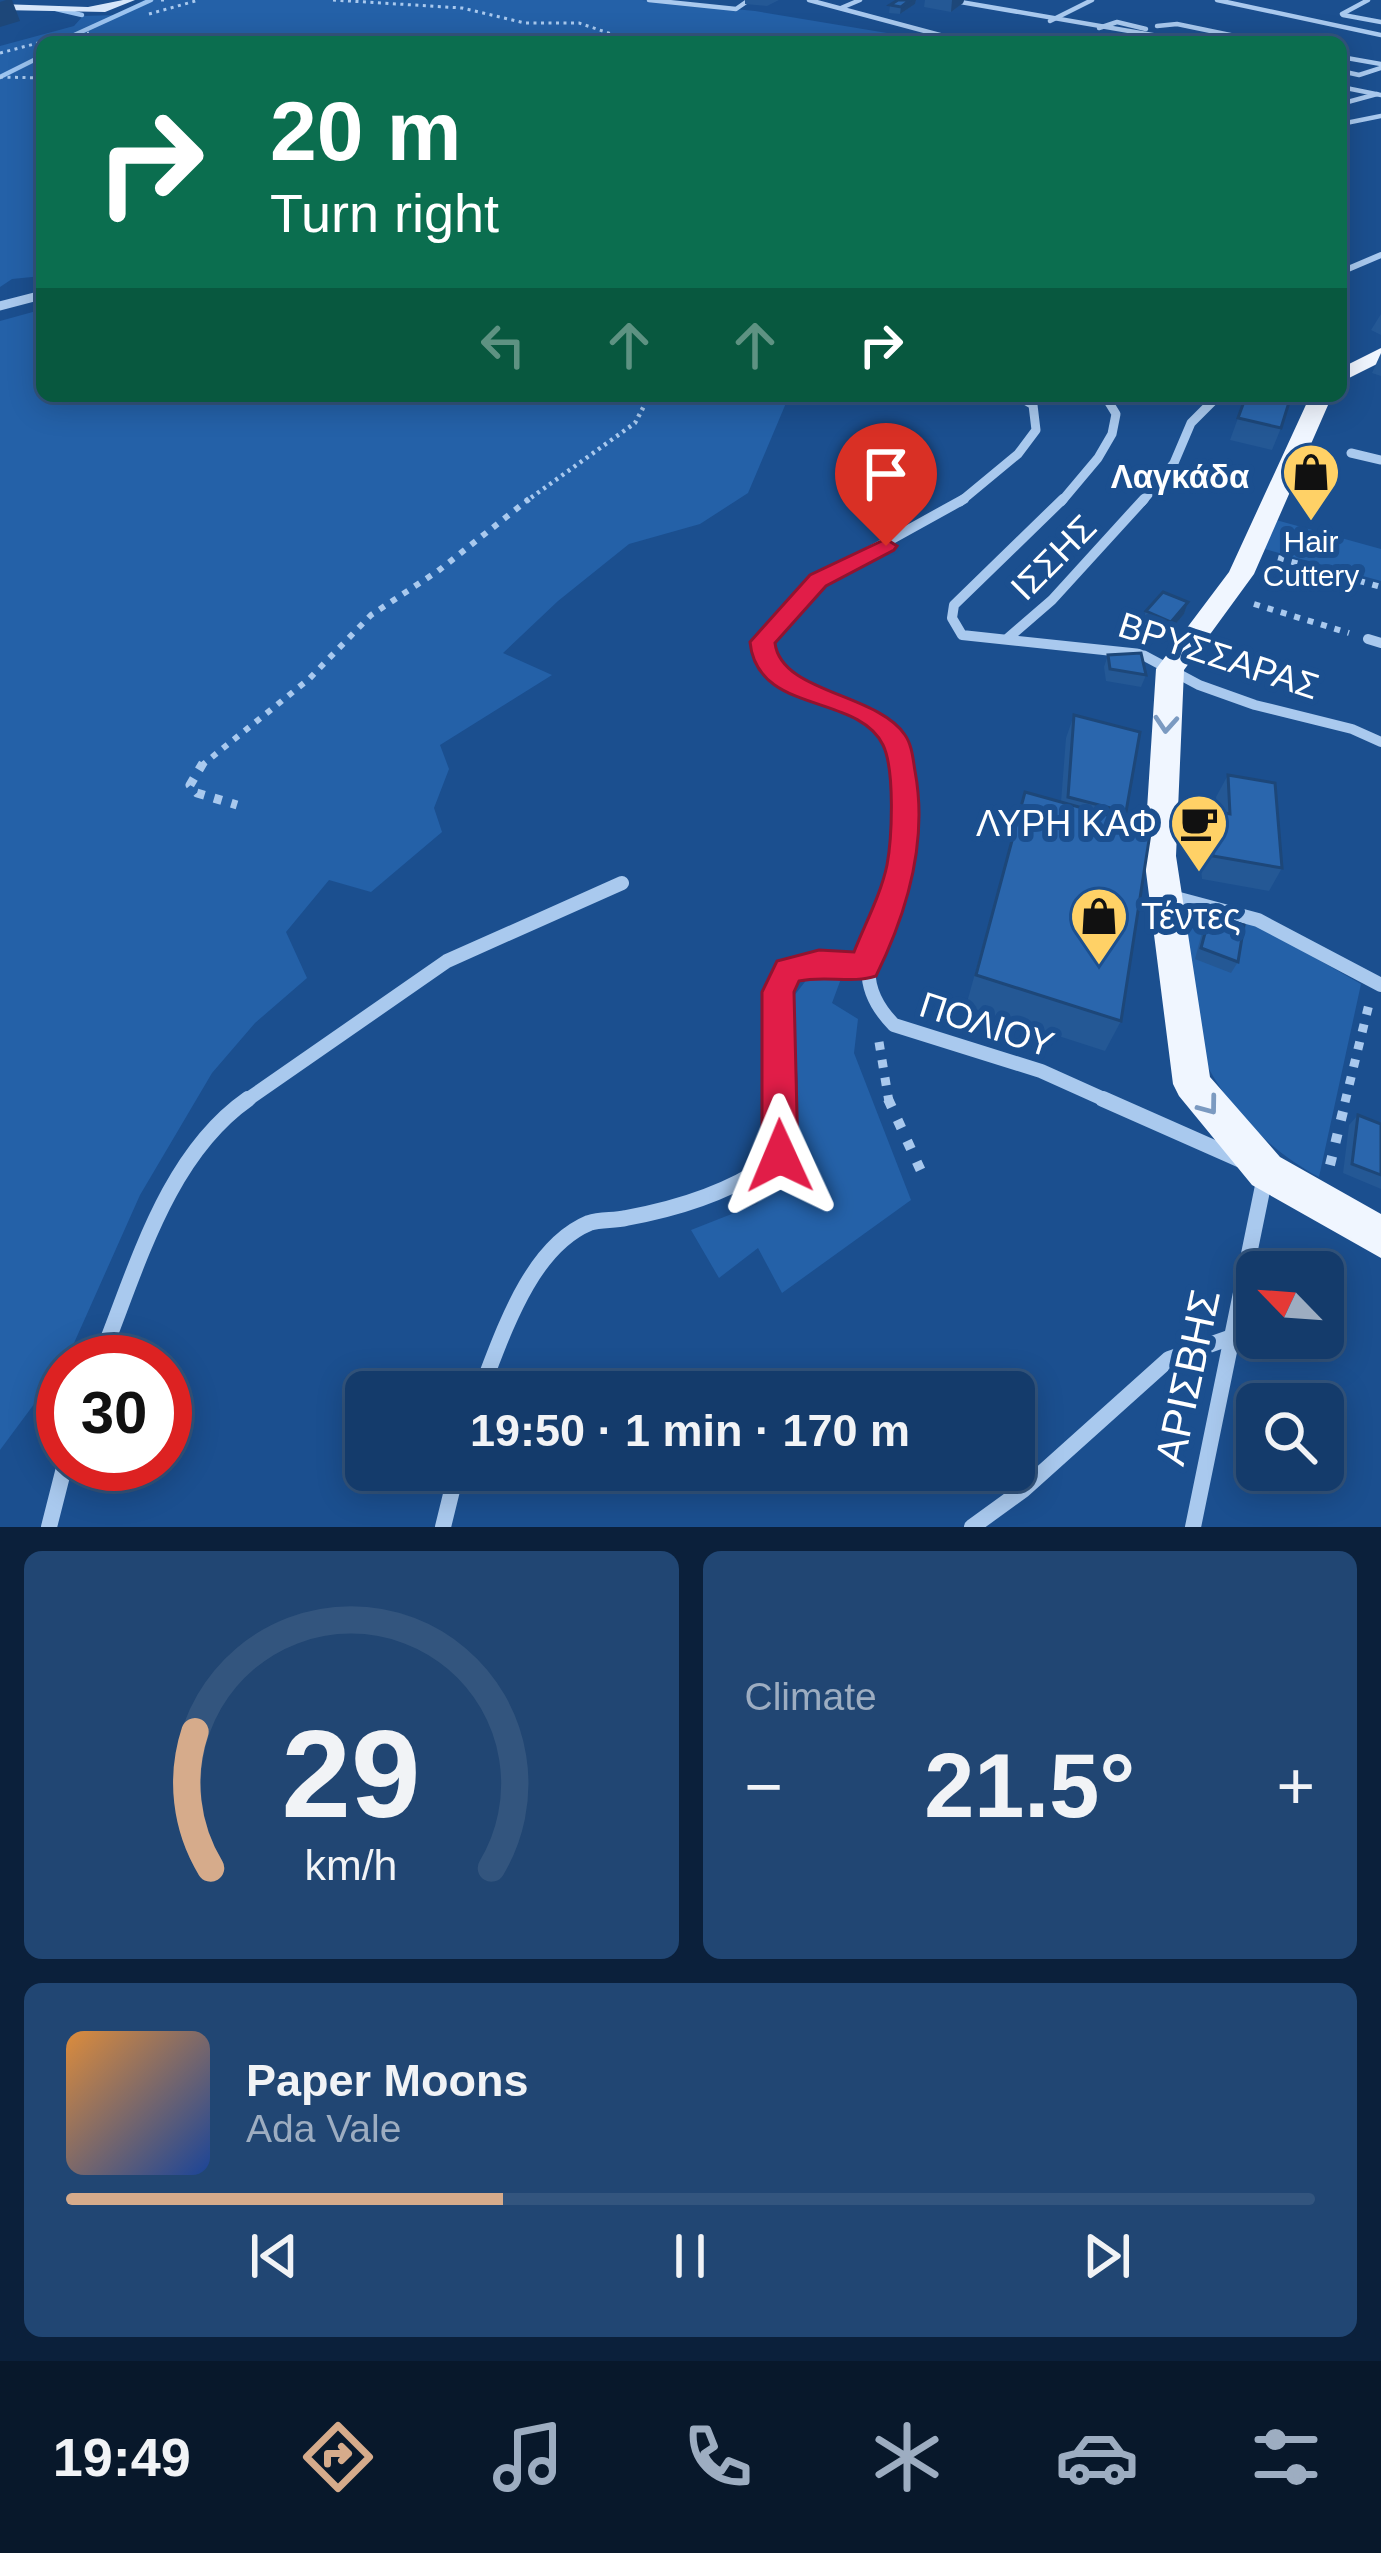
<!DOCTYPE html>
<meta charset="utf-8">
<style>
body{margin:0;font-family:Arial,sans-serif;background:#214673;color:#f1f3f6;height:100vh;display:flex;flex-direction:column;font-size:45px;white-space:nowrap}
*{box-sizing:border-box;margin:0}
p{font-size:39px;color:#9dadc1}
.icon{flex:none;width:66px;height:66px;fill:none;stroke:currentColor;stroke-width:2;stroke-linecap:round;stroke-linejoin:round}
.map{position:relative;height:1527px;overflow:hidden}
.details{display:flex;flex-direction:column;gap:24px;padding:24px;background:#0b203b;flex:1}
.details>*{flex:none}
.hud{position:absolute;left:36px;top:36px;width:1311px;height:366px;border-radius:18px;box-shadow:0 6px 30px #0003,0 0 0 3px #33557e;background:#0b6e4f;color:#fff;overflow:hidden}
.needle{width:78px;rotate:295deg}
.buttons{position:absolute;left:1236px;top:1251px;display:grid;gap:24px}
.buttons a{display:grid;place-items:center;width:108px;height:108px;border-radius:18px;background:#143b6b;box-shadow:0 6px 30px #0003,0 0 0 3px #33557e;font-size:60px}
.speed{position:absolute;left:36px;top:1335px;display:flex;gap:24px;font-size:60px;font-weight:700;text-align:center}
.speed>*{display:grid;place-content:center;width:156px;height:156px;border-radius:50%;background:#143b6b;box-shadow:0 6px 30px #0003,0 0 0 3px #33557e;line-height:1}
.speed .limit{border:18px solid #d22;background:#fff;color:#111}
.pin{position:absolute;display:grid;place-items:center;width:102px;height:102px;color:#fff;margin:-123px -51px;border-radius:50% 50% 50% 0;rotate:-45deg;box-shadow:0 0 12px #0007}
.pin .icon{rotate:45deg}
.me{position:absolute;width:132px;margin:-66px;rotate:359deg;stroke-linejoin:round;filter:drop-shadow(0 0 9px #0008)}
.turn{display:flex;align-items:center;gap:42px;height:252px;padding:0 36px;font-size:54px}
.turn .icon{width:156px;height:156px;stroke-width:2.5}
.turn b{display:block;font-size:84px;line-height:102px}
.lanes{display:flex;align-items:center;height:114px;padding:0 36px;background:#0003;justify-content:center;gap:60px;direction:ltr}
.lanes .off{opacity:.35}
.big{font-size:90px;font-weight:700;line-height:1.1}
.details .widget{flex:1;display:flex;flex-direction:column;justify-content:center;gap:18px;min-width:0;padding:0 42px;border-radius:18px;background:#214673}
.details .dial{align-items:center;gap:0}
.dial svg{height:312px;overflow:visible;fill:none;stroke:#33557e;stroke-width:7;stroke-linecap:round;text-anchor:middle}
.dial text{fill:#f1f3f6;stroke:none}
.song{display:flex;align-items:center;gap:36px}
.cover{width:144px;height:144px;border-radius:18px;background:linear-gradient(135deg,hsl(30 70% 55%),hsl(220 70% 35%))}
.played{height:12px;border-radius:6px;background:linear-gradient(90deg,#d6ab8b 35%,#33557e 35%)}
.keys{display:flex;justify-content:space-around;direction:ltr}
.heat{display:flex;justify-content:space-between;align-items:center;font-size:66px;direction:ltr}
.details .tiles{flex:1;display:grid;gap:24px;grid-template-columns:1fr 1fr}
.widget:last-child{grid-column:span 2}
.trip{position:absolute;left:345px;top:1371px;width:690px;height:120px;border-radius:18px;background:#143b6b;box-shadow:0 6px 30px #0003,0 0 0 3px #33557e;font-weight:700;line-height:120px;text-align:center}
.menu{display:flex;height:192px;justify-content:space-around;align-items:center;background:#08182b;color:#9dadc1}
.menu .icon{width:84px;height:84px}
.menu .current{color:#d6ab8b}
.menu b{font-size:54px;color:#f1f3f6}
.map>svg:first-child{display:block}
</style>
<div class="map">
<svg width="1381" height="1527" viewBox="0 0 1381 1527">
<rect width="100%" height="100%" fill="#1b4f8f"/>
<g fill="#2461a8">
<polygon points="144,0 642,0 755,11 911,37 908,42 42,42 42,276 12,279 0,287 0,46 74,26 83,16 116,15"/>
<polygon points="40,310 42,396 789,396 748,493 700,524 629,544 558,601 503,653 552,675 440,745 449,769 434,808 442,832 371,892 329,880 286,932 307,978 255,1023 212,1073 140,1195 66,1361 0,1450 0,321"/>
<polygon points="1276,520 1381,549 1381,581 1261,548"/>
<path d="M1176 903 1259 926 1361 984 1319 1177C1260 1146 1202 1083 1189 1014 1182 978 1181 939 1176 903Z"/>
<polygon points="842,976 832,1003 858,1019 854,1053 911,1200 782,1293 758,1248 719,1278 691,1230 757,1204 796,1157 798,1081 790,1001 808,978"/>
</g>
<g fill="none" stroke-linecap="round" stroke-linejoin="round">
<g stroke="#9cc4f0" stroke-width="4.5">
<polyline points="56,9 82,15"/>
<polyline points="59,42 151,0"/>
<polyline points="0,77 42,56"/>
</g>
<g stroke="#a9c9ee" stroke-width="3" stroke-dasharray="3 4.5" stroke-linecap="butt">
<polyline points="161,0 166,0"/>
<polyline points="333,0 462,8 525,23 579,23 635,42"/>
<polyline points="149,14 199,0"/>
<polyline points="43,42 89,33"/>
<polyline points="0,53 42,42"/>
<polyline points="0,77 42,78"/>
</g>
<polyline stroke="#a9c9ee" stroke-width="4.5" stroke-dasharray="3 4.5" stroke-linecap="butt" points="525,502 635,423 644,406 643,396"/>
<g stroke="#a9c9ee" stroke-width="6" stroke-dasharray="6 8" stroke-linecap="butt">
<polyline points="1278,558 1381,587"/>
<polyline points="1254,604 1349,633"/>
<polyline points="201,766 309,679 371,615 438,571 529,499"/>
</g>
<g stroke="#a9c9ee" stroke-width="9" stroke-dasharray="8 10" stroke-linecap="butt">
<polyline points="203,763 190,785 197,793 237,805"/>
<polyline points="879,1042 889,1102"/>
<polyline points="1345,1102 1369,1004"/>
</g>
<g stroke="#a9c9ee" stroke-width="10" stroke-dasharray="9 14" stroke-linecap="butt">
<polyline points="888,1099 921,1171"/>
<polyline points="1330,1165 1346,1099"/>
</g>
<polyline stroke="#a9c9ee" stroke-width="4.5" points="841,8 860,0"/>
<g stroke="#a9c9ee" stroke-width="4.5">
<polyline points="649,0 736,9 749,0"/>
<polyline points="809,0 966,42"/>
<polyline points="949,0 1193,42"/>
<polyline points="1217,0 1381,35"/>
<polyline points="1342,14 1368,0"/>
<polyline points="1343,15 1381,22"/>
<polyline points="1050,21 1092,0"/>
<polyline points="1157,26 1177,24 1264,42"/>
<polyline points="1099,28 1117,22 1146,29"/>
<polyline points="1341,57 1381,64"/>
<polyline points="1341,71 1359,75 1381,68"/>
<polyline points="1341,87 1381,95"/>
<polyline points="1344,103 1377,94"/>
<polyline points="1341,124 1381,116"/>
</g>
<polyline stroke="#a9c9ee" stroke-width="6" points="1341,272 1381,255"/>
<g stroke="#a9c9ee" stroke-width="9">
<polyline points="0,306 42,295"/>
<polyline points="1351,453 1381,460"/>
<polyline points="960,502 1018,454 1036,430 1033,405 1018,396"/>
<polyline points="1061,502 1098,458 1112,434 1116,414 1105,396"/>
<polyline points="1142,502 1174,463 1191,423 1218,396"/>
</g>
<g stroke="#a9c9ee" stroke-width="10">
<polyline points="1063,499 954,605 952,618 962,635 1141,654 1199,685 1255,705 1352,729 1381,742"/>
<polyline points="1008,638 1052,600 1144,499"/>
<polyline points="1368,639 1381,643"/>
<path d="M901 766C887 685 781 717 763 642L818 580 964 499"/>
</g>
<g stroke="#a9c9ee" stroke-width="14">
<path d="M901 763C906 797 908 834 901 868 888 929 839 969 894 1025L1041 1071 1110 1102"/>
<polyline points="1168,896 1258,920 1381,985"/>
<polyline points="244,1102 447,961 622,883"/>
<polyline points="779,1102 778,992 788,971 819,963 865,966"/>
</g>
<g stroke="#a9c9ee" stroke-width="16">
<polyline points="1103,1099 1241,1160"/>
<path d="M99 1362C136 1272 165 1157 248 1099"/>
<path d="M480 1392C502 1337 529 1248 589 1223 601 1219 614 1221 626 1218 681 1208 736 1191 780 1156L779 1099"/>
<polyline points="49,1527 65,1464"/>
<polyline points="443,1527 457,1470"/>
<polyline points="972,1527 1023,1490 1169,1359 1229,1338"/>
<polyline points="1193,1527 1265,1176"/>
</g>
<polygon fill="#d6e6fa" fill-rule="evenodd" points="123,0 135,0 105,12 0,10 0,4 88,7"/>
<g fill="#f0f6ff" fill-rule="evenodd">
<polygon points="1381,348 1381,362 1341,382 1341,368"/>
<polygon points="1310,396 1332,396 1254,574 1184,670 1176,856 1210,1077 1280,1157 1381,1214 1381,1258 1252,1185 1179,1096 1173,1084 1144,856 1156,669 1229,572"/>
</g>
</g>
<g fill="#245895">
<polygon points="745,0 779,0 767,6 745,4"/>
<polygon points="898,0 916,0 915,4 900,14 889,13 890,5"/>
<polygon points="925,0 964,0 963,3 951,12 924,7"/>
<polygon points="1381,314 1381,335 1371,330"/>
<polygon points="1381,353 1381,376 1372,373"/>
<polygon points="1246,396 1281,428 1272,450 1230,440"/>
<polygon points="1188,602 1184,614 1167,634 1142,623 1146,611"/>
<polygon points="1108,655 1146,675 1141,687 1106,681 1104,667"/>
<polygon points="1074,715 1126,812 1123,819 1121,1021 1105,1051 966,1006 1025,792 1061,802 1066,738"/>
<polygon points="1228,775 1282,868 1269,891 1202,879 1198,833 1210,810 1217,811 1216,797"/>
<polygon points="1210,914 1238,962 1231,973 1195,959 1204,925"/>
<polygon points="1358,1115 1381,1124 1381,1189 1343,1173 1349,1125"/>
</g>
<g fill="#1d4779">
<polygon points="6,0 12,0 20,21 0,27 0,2"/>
<polygon points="910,0 916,0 915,4 900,14 901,7"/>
<polygon points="952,0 964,0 963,3 951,12"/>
<polygon points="1188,602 1184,614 1167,634 1171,622"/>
</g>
<g fill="#2a66ad" stroke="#1d4779" stroke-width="3">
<polygon points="898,0 910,0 901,7 890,5"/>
<polygon points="1246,396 1291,396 1281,428 1238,418"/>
<polygon points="1163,592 1188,602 1171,622 1146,611"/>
<polygon points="1141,653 1146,675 1110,669 1108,655"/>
<polygon points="1074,715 1140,732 1126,812 1068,797"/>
<polygon points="1228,775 1275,783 1282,868 1213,856 1210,810 1230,814"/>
<polygon points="1025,792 1151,827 1121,1021 976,975"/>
<polygon points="1210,914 1244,925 1238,962 1201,948"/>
<polygon points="1358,1115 1381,1124 1381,1175 1352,1164"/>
</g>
<defs><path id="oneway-chevron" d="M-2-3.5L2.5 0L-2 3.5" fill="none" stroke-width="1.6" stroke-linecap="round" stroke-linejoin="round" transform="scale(3)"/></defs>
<g stroke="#7b9ac1">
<use href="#oneway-chevron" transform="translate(1166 724) rotate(94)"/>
<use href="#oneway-chevron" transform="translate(1209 1106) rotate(53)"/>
</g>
<path fill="#e11d48" stroke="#92132f" stroke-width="3" d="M886 539 897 546 894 550 826 586 775 643C781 693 877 693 905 735 912 745 913 759 915 771 928 840 907 913 876 976 852 984 825 975 799 981L794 992 798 1156 793 1168 780 1173 768 1168 762 1156V992L777 961 819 950 854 952C865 924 881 894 887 865 892 838 895 770 883 745 858 693 757 715 750 642L810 575Z"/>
<defs>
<g id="shop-pin" transform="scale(3)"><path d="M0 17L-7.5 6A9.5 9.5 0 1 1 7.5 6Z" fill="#ffd166" stroke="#1b4f8f"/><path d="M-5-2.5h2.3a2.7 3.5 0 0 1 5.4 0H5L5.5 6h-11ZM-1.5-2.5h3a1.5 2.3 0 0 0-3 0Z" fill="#111"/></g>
<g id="cafe-pin" transform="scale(3)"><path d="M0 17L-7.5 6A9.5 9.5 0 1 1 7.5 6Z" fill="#ffd166" stroke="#1b4f8f"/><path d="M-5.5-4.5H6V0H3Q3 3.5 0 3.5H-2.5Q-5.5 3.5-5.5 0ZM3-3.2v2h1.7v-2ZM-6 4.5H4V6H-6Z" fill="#111"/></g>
</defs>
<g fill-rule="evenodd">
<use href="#shop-pin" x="1311" y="472"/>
<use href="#cafe-pin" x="1199" y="823"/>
<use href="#shop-pin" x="1099" y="916"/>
</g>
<g text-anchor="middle" stroke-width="12" stroke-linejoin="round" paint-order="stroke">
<g font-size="30" fill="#fff" stroke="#1b4f8f">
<text x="1311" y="552">Hair<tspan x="1311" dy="34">Cuttery</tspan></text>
</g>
<g font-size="33" font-weight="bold" fill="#fff" stroke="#1b4f8f">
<text x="1180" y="488">Λαγκάδα</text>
</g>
<g font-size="36" fill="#fff" stroke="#1b4f8f">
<text transform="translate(1053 557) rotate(-45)" y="13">ΙΣΣΗΣ</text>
<text transform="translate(1219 655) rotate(18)" y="13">ΒΡΥΣΣΑΡΑΣ</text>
<text transform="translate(987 1024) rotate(18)" y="13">ΠΟΛΙΟΥ</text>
</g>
<g font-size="36" fill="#fff" stroke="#1b4f8f" text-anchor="end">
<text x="1157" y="836">ΛΥΡΗ ΚΑΦ</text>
<text x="1141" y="929" text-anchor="start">Τέντες</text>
</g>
<g font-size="42" fill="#fff" stroke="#1b4f8f">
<text transform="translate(1187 1377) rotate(-78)" y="15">ΑΡΙΣΒΗΣ</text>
</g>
</g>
</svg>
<div class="buttons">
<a><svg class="needle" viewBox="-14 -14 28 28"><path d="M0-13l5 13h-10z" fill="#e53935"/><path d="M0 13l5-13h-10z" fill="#9dadc1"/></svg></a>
<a><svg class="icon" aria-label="search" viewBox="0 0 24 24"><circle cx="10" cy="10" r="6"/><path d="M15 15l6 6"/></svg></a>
</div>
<div class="speed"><div class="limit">30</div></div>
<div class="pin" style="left:886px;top:546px;background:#d93025"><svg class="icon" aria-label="arrive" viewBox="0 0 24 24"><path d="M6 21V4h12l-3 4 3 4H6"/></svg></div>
<svg class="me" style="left:780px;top:1156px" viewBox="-20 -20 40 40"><path d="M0-17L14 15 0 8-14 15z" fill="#e11d48" stroke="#fff" stroke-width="4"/></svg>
<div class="trip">19:50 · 1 min · 170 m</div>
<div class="hud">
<div class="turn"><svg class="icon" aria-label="right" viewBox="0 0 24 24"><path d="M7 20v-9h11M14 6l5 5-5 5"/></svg><div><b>20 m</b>Turn right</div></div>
<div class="lanes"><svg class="icon off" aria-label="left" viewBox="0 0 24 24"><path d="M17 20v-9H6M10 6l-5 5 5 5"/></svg><svg class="icon off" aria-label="ahead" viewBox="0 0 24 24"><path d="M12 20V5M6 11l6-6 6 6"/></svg><svg class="icon off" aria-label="ahead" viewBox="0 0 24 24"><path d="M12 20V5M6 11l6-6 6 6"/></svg><svg class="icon" aria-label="right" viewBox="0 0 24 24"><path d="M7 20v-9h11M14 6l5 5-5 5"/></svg></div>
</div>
</div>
<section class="details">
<div class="tiles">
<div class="widget dial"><svg viewBox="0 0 100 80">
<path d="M14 69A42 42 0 1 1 86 69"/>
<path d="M14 69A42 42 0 0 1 10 34" stroke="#d6ab8b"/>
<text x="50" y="56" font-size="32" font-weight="700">29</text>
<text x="50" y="72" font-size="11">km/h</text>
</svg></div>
<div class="widget"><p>Climate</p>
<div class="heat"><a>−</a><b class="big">21.5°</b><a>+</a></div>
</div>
<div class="widget">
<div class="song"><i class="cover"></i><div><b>Paper Moons</b><p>Ada Vale</p></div></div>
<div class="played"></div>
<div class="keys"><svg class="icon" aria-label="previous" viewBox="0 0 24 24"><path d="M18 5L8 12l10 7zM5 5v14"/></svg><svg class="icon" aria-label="pause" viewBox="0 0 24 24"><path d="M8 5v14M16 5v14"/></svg><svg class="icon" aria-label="next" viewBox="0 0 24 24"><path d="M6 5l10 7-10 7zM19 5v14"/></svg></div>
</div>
</div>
</section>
<nav class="menu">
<b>19:49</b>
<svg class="icon current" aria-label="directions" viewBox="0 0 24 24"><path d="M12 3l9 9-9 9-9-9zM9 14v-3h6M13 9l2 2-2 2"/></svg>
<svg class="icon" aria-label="music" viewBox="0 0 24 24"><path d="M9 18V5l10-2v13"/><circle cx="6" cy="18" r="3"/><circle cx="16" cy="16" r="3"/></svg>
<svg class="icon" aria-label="phone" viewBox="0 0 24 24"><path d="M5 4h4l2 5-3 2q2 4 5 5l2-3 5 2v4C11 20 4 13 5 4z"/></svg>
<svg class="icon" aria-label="climate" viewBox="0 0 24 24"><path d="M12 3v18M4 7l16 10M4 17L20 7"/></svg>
<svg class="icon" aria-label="car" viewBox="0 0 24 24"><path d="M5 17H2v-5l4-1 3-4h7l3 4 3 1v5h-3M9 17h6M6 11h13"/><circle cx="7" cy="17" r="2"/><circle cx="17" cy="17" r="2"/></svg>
<svg class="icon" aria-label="filters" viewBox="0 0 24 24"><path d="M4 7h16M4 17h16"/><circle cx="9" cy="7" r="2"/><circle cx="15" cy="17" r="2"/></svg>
</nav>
